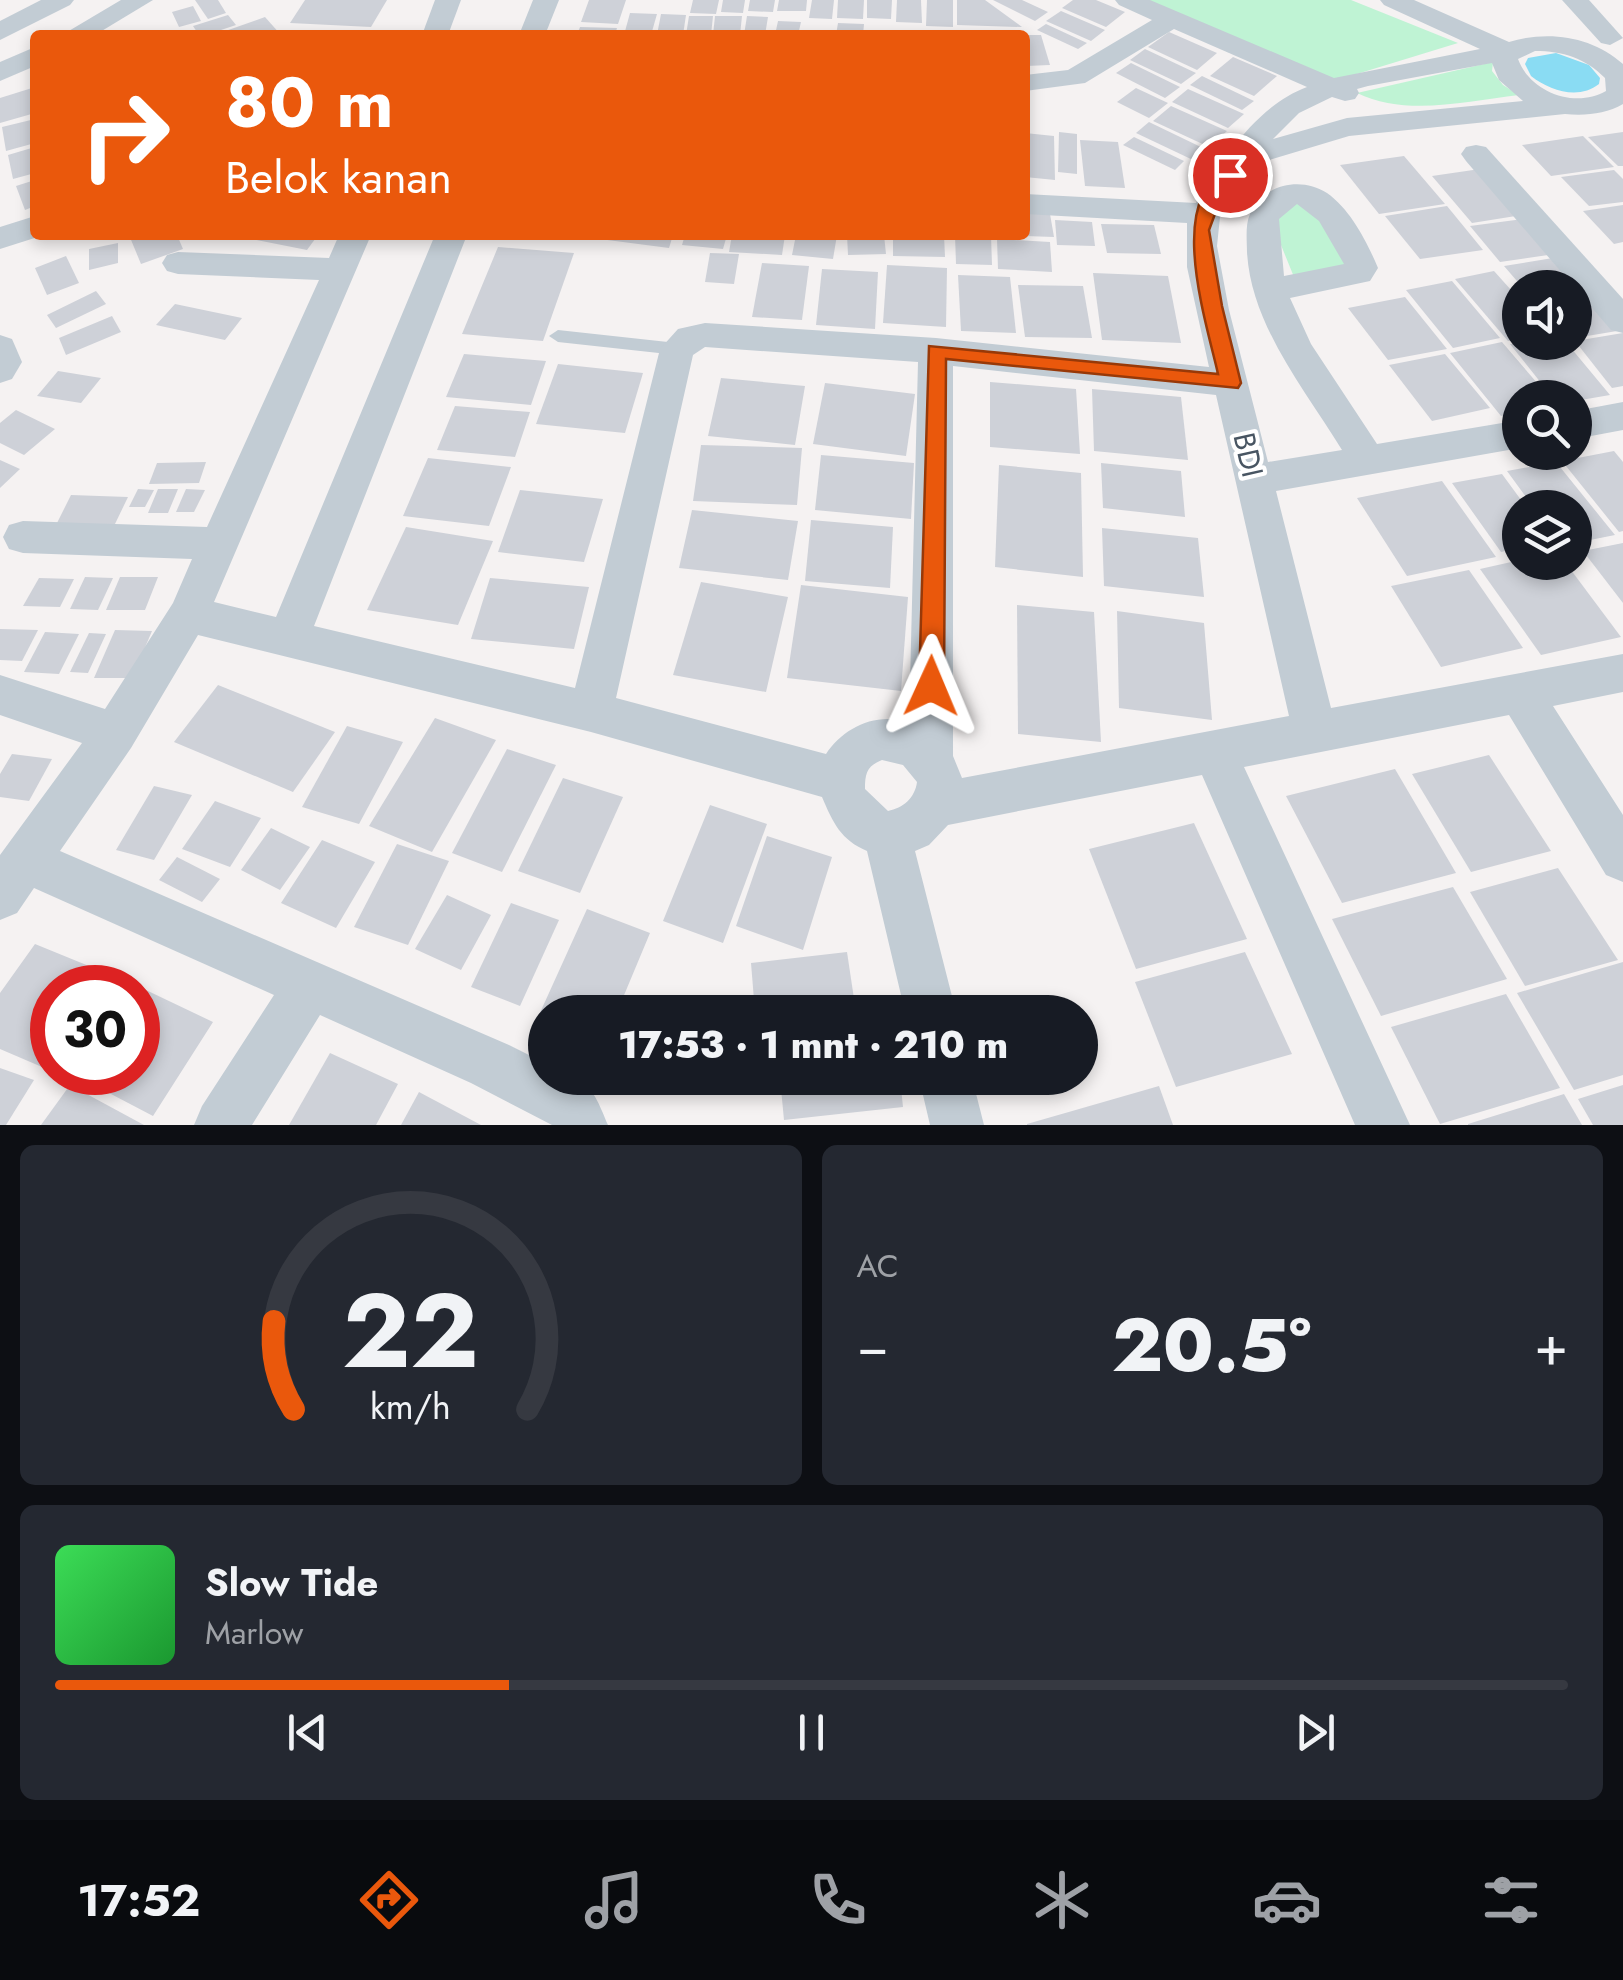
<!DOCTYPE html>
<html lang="id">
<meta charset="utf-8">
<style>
body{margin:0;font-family:Jost,sans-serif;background:#242831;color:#f1f3f6;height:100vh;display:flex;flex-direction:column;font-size:38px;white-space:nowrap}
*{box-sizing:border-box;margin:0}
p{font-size:32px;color:#9ea1a6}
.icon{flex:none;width:55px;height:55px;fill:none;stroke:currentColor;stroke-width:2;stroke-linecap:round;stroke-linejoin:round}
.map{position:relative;height:1125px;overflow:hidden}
.panel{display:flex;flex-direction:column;gap:20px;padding:20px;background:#0d0f14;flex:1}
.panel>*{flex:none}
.top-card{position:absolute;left:30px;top:30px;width:1000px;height:210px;border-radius:10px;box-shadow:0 5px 15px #0003;background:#ea580c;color:#fff;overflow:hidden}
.tools{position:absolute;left:1502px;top:270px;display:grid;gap:20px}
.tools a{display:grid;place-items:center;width:90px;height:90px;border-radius:50%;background:#171b24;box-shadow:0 5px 15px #0003;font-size:50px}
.speed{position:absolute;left:30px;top:965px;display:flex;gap:20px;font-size:50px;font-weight:700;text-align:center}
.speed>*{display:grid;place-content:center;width:130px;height:130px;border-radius:50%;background:#171b24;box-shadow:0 5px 15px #0003;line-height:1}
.speed .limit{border:15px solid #d22;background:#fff;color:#111}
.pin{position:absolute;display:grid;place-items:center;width:85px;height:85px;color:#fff;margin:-42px;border:5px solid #fff;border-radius:50%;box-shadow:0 2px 10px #0007}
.me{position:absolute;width:110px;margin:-55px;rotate:1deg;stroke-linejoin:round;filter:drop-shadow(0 0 8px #0008)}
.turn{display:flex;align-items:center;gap:35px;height:210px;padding:0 30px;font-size:45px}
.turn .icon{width:130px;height:130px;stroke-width:2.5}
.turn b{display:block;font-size:70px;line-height:85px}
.big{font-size:75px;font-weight:800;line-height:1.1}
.panel .tile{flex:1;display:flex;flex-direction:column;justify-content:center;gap:15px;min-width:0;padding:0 35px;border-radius:15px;background:#242831}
.panel .dial{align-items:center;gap:0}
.dial svg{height:260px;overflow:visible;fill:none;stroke:#363941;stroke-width:7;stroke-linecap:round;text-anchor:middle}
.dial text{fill:#f1f3f6;stroke:none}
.song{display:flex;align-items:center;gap:30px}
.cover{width:120px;height:120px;border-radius:15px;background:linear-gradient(135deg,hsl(130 70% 55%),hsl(130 70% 35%))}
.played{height:10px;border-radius:5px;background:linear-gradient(90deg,#ea580c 30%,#363941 30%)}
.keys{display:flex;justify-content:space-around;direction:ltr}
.heat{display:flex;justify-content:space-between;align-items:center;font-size:55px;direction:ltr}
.panel .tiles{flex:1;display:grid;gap:20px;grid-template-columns:1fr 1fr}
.tile:last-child{grid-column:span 2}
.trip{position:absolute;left:528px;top:995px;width:570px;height:100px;border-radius:50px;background:#171b24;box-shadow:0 5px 15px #0003;font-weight:800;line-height:100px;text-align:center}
.menu{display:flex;height:160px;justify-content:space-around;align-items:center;background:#090b0e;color:#9ea1a6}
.menu .icon{width:70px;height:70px}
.menu .active{color:#ea580c}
.menu b{font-size:45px;color:#f1f3f6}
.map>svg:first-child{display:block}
</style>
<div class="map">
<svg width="1623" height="1125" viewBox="0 0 1623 1125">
<rect width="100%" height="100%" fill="#f5f2f2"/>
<g fill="#bff3d4">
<polygon points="1148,0 1351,0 1458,43 1334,81"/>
<path d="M1493 62 1492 71 1503 85 1519 95C1467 101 1406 117 1357 93Z"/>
<polygon points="1310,202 1356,267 1294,277 1270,218 1281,205"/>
</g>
<path fill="#8adcf3" d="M1556 53 1589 65 1600 78 1599 84C1579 100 1550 91 1531 76L1525 64 1528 58Z"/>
<g fill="#ced1d8">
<polygon points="195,0 218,0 226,13 208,19"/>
<polygon points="305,0 387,0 371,27 290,23"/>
<polygon points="589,0 626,0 618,24 581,22"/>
<polygon points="693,0 719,0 716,14 690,13"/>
<polygon points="723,0 745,0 743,13 721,12"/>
<polygon points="750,0 775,0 773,12 748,11"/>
<polygon points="779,0 807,0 806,11 777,11"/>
<polygon points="812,0 834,0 832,19 809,18"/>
<polygon points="838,0 864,0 863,19 837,18"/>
<polygon points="867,0 892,0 891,19 867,18"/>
<polygon points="897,0 921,0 922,23 896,22"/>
<polygon points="927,0 953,0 953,27 926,26"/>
<polygon points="957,0 985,0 1022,27 957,25"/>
<polygon points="993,0 1022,0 1048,12 1035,21"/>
<polygon points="1073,0 1096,0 1125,12 1106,27 1062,8"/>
<polygon points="193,6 201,21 179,27 172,12"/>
<polygon points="1061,11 1105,30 1091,41 1046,21"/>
<polygon points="630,13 657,14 651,35 624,35"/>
<polygon points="661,14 686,15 683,35 657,35"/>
<polygon points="228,15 236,25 206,35 199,35 193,26"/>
<polygon points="689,16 713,16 711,35 686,35"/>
<polygon points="715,16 742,16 740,35 713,35"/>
<polygon points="747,16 768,17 765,35 744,35"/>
<polygon points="265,17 281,35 218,35 217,34"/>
<polygon points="778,21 801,22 798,35 775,35"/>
<polygon points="838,23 864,24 863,35 836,35"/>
<polygon points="1046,24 1087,43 1078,49 1037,30"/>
<polygon points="580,27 617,28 615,35 577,35"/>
<polygon points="1169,32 1217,53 1197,70 1148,47"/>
<polygon points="1025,35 1041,35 1050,65 1026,66"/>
<polygon points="1145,49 1196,73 1181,84 1130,60"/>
<polygon points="1233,57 1277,76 1254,96 1210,76"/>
<polygon points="1131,63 1180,87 1165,98 1116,73"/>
<polygon points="1202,76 1254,101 1242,110 1190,85"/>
<polygon points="32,88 35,113 0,123 0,98"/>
<polygon points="1136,88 1168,103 1149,118 1117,102"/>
<polygon points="1188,89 1244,114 1228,128 1172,102"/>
<polygon points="1171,106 1227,131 1209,147 1153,121"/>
<polygon points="35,119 35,143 6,151 2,127"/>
<polygon points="1149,122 1205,149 1193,160 1136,133"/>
<polygon points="1059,132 1077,134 1077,174 1058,172"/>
<polygon points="1623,132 1623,166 1618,166 1588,137"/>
<polygon points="1025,133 1054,136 1055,180 1025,177"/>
<polygon points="1583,136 1614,167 1551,176 1522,145"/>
<polygon points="1134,137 1184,161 1175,170 1123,145"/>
<polygon points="1080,140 1118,142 1125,188 1085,186"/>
<polygon points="35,147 35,173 13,179 8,155"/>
<polygon points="1404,156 1445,204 1379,214 1340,165"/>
<polygon points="1480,169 1522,215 1472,223 1432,176"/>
<polygon points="1614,170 1623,179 1623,202 1589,206 1561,177"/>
<polygon points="35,180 35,206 25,210 16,186"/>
<polygon points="1623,205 1623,242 1614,244 1583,211"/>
<polygon points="1447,206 1483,250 1420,259 1385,216"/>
<polygon points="1025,213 1050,214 1054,237 1025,236"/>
<polygon points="1523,219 1555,254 1500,262 1470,226"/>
<polygon points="1055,220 1092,222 1095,246 1057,245"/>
<polygon points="1101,224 1154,225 1161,254 1107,253"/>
<polygon points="129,235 177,235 183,249 141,264"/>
<polygon points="231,235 318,235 307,250"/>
<polygon points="569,235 673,235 669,248"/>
<polygon points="685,235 727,235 723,249 682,245"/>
<polygon points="732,235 785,235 782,255 729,252"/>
<polygon points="796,235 837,235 833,259 792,255"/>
<polygon points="847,235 884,235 886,254 848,255"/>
<polygon points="893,235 944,235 945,257 893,256"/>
<polygon points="955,235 991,235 992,265 956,264"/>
<polygon points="997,239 1050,242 1052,272 998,269"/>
<polygon points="118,243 118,263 89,270 89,249"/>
<polygon points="498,247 574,253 543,341 462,334"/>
<polygon points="710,253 739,254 734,284 705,282"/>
<polygon points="66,256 79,283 47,295 35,268"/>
<polygon points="1559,257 1589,291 1575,293 1575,288 1523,288 1504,266"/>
<polygon points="762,263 809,266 802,320 752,317"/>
<polygon points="887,265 947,268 946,327 883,323"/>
<polygon points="822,269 878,272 875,329 816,325"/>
<polygon points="1494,271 1520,300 1520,339 1508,341 1455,279"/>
<polygon points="1093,273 1168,276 1181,343 1102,340"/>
<polygon points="958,275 1010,277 1016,333 961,331"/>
<polygon points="1452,281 1500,338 1453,348 1406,290"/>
<polygon points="1018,285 1083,286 1092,338 1025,337"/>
<polygon points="96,291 106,304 56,328 47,315"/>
<polygon points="1593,293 1623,330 1575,338 1575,296"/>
<polygon points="1405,297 1447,349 1388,360 1348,308"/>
<polygon points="175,304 242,318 225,340 156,325"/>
<polygon points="112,316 121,332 66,355 59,338"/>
<polygon points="1623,333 1623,386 1612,388 1575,341"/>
<polygon points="1502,342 1550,398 1520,398 1520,412 1501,416 1450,353"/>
<polygon points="1566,342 1610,395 1575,401 1575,398 1553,398 1510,344"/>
<polygon points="464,354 546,361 531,405 446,397"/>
<polygon points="1445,354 1490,408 1432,421 1389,365"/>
<polygon points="558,364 643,373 625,433 536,424"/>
<polygon points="58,371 101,378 81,403 37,396"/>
<polygon points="721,378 805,386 795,445 708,436"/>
<polygon points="990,382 1076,389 1080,454 990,447"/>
<polygon points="825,383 915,394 906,456 813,444"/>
<polygon points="1092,389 1181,397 1188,460 1094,451"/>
<polygon points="455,406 530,412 515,457 437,450"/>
<polygon points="16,410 55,429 24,455 0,443 0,423"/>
<polygon points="701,445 802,448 797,505 693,501"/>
<polygon points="1614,451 1623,462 1623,531 1619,532 1562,461"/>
<polygon points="821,455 914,463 911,519 815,510"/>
<polygon points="428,458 511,467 489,526 403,516"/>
<polygon points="0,460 20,469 0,488"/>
<polygon points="206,462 199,483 149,484 157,463"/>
<polygon points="1556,462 1615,535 1575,543 1575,508 1534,508 1507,471"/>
<polygon points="1101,463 1181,471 1185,517 1103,508"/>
<polygon points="999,465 1081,473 1083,577 995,567"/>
<polygon points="1502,474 1527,508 1520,508 1520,548 1501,552 1452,483"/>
<polygon points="1442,481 1496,557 1407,576 1357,498"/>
<polygon points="138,489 154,490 145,507 129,507"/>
<polygon points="158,489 178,489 168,513 148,513"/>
<polygon points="186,489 205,490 194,512 176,512"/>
<polygon points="520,490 603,499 584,562 498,552"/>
<polygon points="71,495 128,497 114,526 56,525"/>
<polygon points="692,510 798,521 788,580 679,568"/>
<polygon points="811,520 893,527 890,588 805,581"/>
<polygon points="406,527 493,541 458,625 367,610"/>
<polygon points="1102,528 1198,538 1204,597 1104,586"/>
<polygon points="1623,543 1623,603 1583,551"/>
<polygon points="1520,560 1565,562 1621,637 1541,655 1480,569"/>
<polygon points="1469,570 1523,648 1441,667 1391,586"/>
<polygon points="85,577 113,578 98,610 70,609"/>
<polygon points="120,577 158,577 145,610 106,610"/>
<polygon points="39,578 74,579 60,607 23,606"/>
<polygon points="490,578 589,587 574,649 471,639"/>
<polygon points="701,582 788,597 766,692 673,675"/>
<polygon points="801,585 908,597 901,691 787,678"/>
<polygon points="1017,605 1094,612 1101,742 1018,734"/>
<polygon points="1117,611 1204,623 1212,720 1119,708"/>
<polygon points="0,629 38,630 22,661 0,660"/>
<polygon points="115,630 152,631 132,678 94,678"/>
<polygon points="45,632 79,634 59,674 24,672"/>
<polygon points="89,633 106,634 88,673 70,672"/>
<polygon points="218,685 335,732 293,792 174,742"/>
<polygon points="435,718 496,740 432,852 369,826"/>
<polygon points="347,726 403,742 359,824 302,807"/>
<polygon points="507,749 556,765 502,872 452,853"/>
<polygon points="12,754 52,759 29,801 0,797 0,774"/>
<polygon points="1489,755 1551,851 1471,872 1412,774"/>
<polygon points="1395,769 1456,873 1342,903 1286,796"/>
<polygon points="563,778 623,797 580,893 518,871"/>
<polygon points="154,786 192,795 154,860 116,850"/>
<polygon points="215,801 261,818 230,867 182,849"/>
<polygon points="710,805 767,824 723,943 663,921"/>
<polygon points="1194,823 1247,939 1136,969 1089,849"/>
<polygon points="271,828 310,847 280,890 241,870"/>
<polygon points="767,836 832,857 803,950 736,926"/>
<polygon points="322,840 375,862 336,928 281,903"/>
<polygon points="397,844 449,861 408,945 354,927"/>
<polygon points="177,857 220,879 202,902 159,880"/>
<polygon points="1558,868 1618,960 1525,986 1470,892"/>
<polygon points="1453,887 1507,979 1381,1016 1332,919"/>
<polygon points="447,895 491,915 461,970 415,949"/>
<polygon points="511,903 559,920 520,1006 471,987"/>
<polygon points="587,909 650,933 617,1012 545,1012 545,1030 534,1026"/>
<polygon points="35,944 106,973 96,988 52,988 52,1052 42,1067 0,1049 0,993"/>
<polygon points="847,952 856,1012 755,1012 751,963"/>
<polygon points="1245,952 1292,1054 1176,1087 1135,982"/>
<polygon points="1623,962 1623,1075 1574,1090 1517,993"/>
<polygon points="127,981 213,1022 153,1116 69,1072 138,1072 138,988 123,988"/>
<polygon points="1506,994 1560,1088 1440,1124 1391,1027"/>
<polygon points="330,1053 398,1084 376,1125 289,1125"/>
<polygon points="0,1068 34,1080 6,1125 0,1125"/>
<polygon points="780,1078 900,1078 903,1107 784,1120"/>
<polygon points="70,1085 144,1125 41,1125"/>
<polygon points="1623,1085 1623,1125 1593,1125 1578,1099"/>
<polygon points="1159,1086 1173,1125 1027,1125 1027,1124"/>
<polygon points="419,1092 481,1125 401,1125"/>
<polygon points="1564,1094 1582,1125 1468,1125 1468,1124"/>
</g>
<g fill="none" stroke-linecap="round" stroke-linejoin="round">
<polygon fill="#c2ccd4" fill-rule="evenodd" points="558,330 677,343 686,349 677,355 558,342 549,336"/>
<g fill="#c2ccd4" fill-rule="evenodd">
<polygon points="41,0 74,0 70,5 0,40 0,21"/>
<polygon points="121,0 153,0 95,35 62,35"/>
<polygon points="435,0 461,0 448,35 422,35"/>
<polygon points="533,0 559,0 545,35 519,35"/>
<path d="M1115 0H1150L1334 78 1480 49 1384 5 1380 0H1414L1509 42C1548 30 1592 36 1623 64V104C1606 114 1585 116 1565 114L1349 136 1253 165 1220 217 1217 246 1229 310 1268 462 1342 450C1305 390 1251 325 1247 252 1247 241 1245 225 1250 214 1263 184 1301 176 1327 193 1351 210 1367 242 1378 268L1370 281 1290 298 1311 344 1377 444 1520 420V448L1276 491 1331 708 1623 654V692L1553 706 1623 815V882L1606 875 1509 715 1244 767 1410 1125H1355L1202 775 948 825 929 845 915 851 956 1012H905L867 851C841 840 833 823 822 797L591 732 198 635 131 748 60 851 509 1045 545 1063V1078C589 1078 592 1086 608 1125H552L471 1083 320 1015 252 1125H194L202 1106 274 995 34 888 17 913 0 920V855L82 743 0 715V675L105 709 173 603 192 559 23 553 9 549 3 537 9 525 23 521 207 527 319 280 178 274 167 271 162 263 167 255 178 252 329 258 339 235H371L214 602 276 617 435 235H467L314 626 575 688 660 349 678 329 705 323 936 338 1209 367 1187 267V223L1025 214V194L1196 203C1222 159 1258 105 1307 87L1174 29 1085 83 1025 91V75L1068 70 1152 20 1119 5ZM1535 51C1563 51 1585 58 1605 78L1606 91C1575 109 1530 92 1518 59ZM1492 63 1499 80 1523 101 1347 118 1273 139 1299 113 1332 97 1345 101 1355 99 1359 93 1357 89 1368 86ZM1297 204 1319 221 1344 264 1284 276 1279 219ZM705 347 918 362 909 723C877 711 843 728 826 754L616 698 693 355ZM953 366 1216 395 1289 716 962 778 953 756ZM882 760 903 765 917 782C915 798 903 808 888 811L865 789C865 773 867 766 882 760Z"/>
<polygon points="1562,0 1589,0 1623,38 1610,45 1601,43"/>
<polygon points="35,47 35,66 0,81 0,62"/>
<polygon points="1476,145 1486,147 1623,299 1623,333 1611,330 1466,161 1461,154 1466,147"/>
<polygon points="35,216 35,235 44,235 0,249 0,227"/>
<polygon points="0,335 12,339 22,362 12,379 0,383"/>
<polygon points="1623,402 1623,430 1575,439 1575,411"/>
<polygon points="919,1078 972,1078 984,1125 930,1125"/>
</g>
</g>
<path fill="#ea580c" stroke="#983908" stroke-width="2.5" d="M1230 170 1239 175 1222 195 1209 230 1222 306 1241 383 1238 388 946 359 944 686 940 693 931 697 923 693 919 686 929 346 1218 374C1207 324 1164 195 1230 170Z"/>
<g text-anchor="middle" stroke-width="8" stroke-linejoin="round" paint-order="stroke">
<g font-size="30" fill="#485562" stroke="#fff">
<text transform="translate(1248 455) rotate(77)" y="10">BDI</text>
</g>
</g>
</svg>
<div class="tools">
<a><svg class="icon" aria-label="sound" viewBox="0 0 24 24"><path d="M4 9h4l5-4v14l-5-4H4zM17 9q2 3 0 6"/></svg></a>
<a><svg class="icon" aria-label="search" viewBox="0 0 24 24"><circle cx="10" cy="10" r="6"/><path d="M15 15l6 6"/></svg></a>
<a><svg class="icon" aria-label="layers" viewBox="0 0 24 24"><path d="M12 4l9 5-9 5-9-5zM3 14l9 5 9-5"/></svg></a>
</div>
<div class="speed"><div class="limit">30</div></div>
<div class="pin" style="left:1230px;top:175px;background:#d93025"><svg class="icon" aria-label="arrive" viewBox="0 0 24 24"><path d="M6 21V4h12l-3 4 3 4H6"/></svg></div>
<svg class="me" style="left:931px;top:686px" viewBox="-20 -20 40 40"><path d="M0-17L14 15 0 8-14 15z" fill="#ea580c" stroke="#fff" stroke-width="4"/></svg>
<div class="trip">17:53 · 1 mnt · 210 m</div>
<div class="top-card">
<div class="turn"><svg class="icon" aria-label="right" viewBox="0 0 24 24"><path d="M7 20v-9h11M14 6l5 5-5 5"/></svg><div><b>80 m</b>Belok kanan</div></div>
</div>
</div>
<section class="panel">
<div class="tiles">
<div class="tile dial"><svg viewBox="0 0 100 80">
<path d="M14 69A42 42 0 1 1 86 69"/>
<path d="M14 69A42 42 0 0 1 8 42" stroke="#ea580c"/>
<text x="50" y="56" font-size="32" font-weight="700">22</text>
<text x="50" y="72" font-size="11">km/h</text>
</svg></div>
<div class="tile"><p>AC</p>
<div class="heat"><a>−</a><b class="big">20.5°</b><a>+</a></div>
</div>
<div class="tile">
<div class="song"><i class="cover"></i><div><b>Slow Tide</b><p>Marlow</p></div></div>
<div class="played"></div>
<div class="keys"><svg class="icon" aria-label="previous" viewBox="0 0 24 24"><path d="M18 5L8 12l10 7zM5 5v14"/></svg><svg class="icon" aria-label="pause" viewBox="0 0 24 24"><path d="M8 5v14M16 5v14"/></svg><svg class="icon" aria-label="next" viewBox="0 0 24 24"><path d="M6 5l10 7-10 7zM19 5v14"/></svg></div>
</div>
</div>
</section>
<nav class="menu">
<b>17:52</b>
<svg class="icon active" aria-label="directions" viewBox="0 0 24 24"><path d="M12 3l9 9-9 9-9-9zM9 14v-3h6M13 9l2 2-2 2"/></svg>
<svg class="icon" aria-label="music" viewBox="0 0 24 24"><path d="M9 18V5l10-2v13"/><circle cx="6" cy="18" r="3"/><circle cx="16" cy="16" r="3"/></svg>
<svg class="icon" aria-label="phone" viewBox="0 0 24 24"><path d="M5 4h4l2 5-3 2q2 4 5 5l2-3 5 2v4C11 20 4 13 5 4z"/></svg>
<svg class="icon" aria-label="climate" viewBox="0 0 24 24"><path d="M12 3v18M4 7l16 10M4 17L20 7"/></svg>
<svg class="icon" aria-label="car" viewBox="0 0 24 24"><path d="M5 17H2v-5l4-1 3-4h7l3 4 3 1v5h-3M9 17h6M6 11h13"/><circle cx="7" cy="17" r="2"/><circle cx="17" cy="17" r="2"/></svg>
<svg class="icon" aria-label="filters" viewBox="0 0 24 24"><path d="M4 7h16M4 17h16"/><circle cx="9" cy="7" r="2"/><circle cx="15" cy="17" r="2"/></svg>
</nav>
